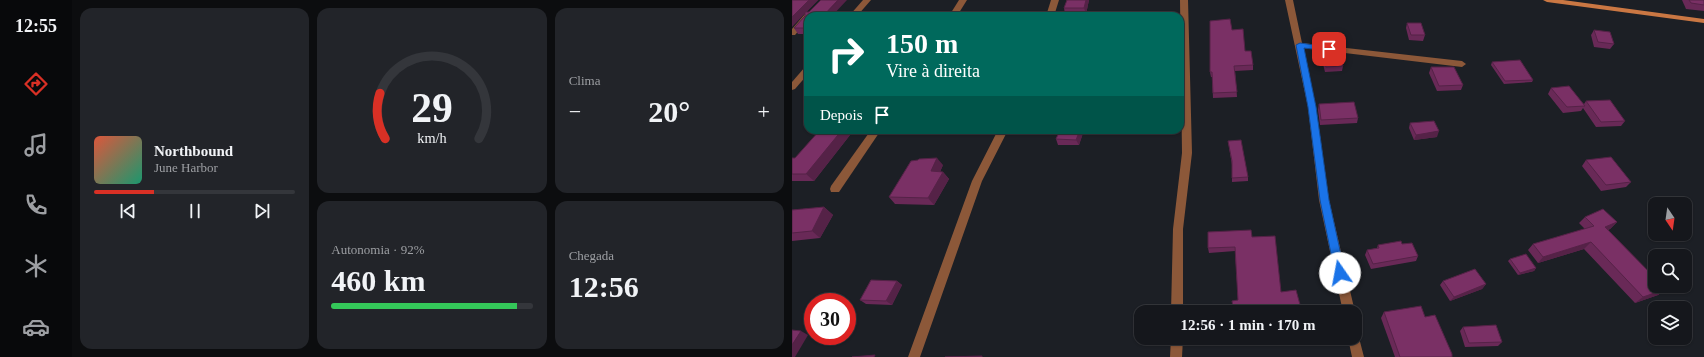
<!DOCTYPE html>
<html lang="pt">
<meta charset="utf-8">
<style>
body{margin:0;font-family:Georgia,serif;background:#222429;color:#f1f3f6;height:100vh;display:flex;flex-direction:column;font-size:15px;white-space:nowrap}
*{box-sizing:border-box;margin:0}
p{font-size:13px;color:#9d9fa3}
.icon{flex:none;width:22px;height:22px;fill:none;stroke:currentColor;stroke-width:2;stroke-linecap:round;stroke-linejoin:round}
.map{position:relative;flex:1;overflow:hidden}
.panel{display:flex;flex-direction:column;gap:8px;padding:8px;background:#0c0d0f;width:720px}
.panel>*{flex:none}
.top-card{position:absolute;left:12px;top:12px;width:380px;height:122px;border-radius:12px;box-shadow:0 1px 3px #0004,0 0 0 1px #34363b;background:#00695c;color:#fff;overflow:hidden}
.needle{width:26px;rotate:167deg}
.buttons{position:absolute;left:856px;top:197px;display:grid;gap:8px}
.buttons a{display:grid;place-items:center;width:44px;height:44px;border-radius:8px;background:#15171c;box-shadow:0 1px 3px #0004,0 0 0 1px #34363b;font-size:20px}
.speed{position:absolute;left:12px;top:293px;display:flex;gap:8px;font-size:20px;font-weight:700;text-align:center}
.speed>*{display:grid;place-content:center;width:52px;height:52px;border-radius:50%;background:#15171c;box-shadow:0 1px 3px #0004,0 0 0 1px #34363b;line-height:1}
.speed .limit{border:6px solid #d22;background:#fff;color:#111}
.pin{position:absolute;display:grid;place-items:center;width:34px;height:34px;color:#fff;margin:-17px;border-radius:8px;box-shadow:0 2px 6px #0006}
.me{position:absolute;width:44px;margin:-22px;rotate:348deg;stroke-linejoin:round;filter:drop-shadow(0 0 3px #0008)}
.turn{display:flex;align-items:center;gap:14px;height:84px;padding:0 16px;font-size:18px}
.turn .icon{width:52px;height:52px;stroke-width:2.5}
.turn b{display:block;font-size:28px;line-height:34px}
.then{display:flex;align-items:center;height:38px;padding:0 16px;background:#0003;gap:8px;font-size:15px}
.big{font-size:30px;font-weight:800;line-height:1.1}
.panel .widget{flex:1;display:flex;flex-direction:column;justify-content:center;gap:6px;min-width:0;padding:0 14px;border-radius:12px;background:#222429}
.panel .dial{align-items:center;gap:0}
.dial svg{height:104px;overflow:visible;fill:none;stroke:#34363b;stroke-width:7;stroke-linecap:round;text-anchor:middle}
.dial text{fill:#f1f3f6;stroke:none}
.song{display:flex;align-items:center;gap:12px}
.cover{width:48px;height:48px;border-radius:6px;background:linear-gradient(135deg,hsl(10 70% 55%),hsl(160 70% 35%))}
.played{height:4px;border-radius:2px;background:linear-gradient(90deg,#d93025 30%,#34363b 30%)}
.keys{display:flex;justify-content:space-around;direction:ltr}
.heat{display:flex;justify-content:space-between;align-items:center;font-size:22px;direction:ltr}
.charge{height:6px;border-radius:3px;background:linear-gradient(90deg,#34c759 92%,#34363b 0)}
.panel .tiles{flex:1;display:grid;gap:8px;grid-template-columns:repeat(3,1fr)}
.widget:first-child{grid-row:span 2}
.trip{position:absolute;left:342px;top:305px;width:228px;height:40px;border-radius:12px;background:#15171c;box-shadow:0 1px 3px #0004,0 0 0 1px #34363b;font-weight:800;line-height:40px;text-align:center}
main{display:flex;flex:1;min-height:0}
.tab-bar{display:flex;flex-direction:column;width:72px;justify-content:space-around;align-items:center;background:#08090b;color:#9d9fa3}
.tab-bar .icon{width:28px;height:28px}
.tab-bar .on{color:#d93025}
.tab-bar b{font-size:18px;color:#f1f3f6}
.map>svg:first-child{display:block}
</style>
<main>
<nav class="tab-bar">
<b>12:55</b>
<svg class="icon on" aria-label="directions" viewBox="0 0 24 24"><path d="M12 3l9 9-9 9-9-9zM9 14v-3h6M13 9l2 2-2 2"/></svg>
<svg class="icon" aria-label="music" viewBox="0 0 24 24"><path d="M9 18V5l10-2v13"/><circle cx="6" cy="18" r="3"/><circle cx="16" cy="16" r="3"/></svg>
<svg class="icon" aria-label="phone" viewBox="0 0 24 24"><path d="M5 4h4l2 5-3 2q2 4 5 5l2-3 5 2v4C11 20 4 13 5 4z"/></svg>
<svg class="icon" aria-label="climate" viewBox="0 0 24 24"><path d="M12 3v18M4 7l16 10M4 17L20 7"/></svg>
<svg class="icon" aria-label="car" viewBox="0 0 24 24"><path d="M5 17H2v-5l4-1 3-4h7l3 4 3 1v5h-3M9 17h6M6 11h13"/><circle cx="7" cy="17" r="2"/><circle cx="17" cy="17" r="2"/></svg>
</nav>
<section class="panel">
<div class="tiles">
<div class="widget">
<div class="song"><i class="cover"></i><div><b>Northbound</b><p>June Harbor</p></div></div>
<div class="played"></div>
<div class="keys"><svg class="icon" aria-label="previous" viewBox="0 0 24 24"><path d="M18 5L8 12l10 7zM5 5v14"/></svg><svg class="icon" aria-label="pause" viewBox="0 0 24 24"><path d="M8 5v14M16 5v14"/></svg><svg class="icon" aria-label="next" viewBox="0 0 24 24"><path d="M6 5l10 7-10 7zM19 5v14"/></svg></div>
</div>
<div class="widget dial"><svg viewBox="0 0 100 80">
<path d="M14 69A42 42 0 1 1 86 69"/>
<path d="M14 69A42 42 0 0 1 10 34" stroke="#d93025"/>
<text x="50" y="56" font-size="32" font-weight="700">29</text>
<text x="50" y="72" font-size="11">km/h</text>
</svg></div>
<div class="widget"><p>Clima</p>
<div class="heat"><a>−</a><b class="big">20°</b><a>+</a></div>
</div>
<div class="widget"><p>Autonomia · 92%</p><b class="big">460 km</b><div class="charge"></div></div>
<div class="widget"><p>Chegada</p><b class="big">12:56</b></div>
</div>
</section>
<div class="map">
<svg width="912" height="357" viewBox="0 0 912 357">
<rect width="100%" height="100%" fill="#1c1f25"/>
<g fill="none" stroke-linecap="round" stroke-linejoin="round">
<g fill="#8c5839" fill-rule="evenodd">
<polygon points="71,0 79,0 65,16 57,16"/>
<polygon points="167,0 175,0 165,16 157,16"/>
<polygon points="259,0 267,0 262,16 254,16"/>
<polygon points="388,0 396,0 400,153 391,229 391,312 379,312 381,229 390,153"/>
<polygon points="493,0 501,0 510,43 670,61 674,64 670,67 511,48 524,107 537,200 563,312 551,312 527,200 516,107"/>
<polygon points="13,14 16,14 20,16 16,16 16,20 3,35 0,35 0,29"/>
<polygon points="16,66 16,74 3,89 0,90 0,82 13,67"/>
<polygon points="79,130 89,130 47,192 39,192 38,189 39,186"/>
<polygon points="206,130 216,130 190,181 128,357 116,357 180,181"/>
<polygon points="563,332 566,334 572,357 560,357 556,338 563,338"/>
<polygon points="379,338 391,338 390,357 378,357"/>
</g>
<polygon fill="#ca7743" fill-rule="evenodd" points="751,0 771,0 912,19 912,23 755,2"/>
</g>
<g fill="#692957">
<polygon points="0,0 26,0 14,12 16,16 16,34 6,34 2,28 13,16 13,13"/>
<polygon points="275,0 297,0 294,14 273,14 272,8"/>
<polygon points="890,0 912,0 912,11 894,9"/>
<polygon points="615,23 633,35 631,41 617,40 614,28"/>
<polygon points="440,30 453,51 461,65 461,70 443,71 445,97 421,98 420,77 419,77 418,72"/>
<polygon points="802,30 822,44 818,49 802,47 799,35"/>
<polygon points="531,55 551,66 550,71 533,72 530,60"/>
<polygon points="700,62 741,80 740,82 712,84 699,65"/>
<polygon points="639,67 671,85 669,90 645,91 637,73"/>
<polygon points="759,88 792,104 794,101 833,121 829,126 804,127 791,108 789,111 771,113 756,94"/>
<polygon points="527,104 566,118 565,123 528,125 526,110"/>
<polygon points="618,123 645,137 622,140 617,128"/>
<polygon points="268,130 292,130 287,145 266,145 264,139"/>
<polygon points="55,132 58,135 22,181 0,181 0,158 3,158"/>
<polygon points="436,141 456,177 456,181 440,182 440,165"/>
<polygon points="794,160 839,182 834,187 809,191 790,166"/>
<polygon points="151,165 148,172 151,172 157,179 142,205 103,204 97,197"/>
<polygon points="32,207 41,215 28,238 0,241 0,210"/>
<polygon points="793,217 825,222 818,229 816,230 874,289 866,295 843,303 792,249 746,263 736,250 741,244 793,229 787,223"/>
<polygon points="460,237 489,292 446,300 443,251 417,253 416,248"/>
<polygon points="610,244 626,256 624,261 579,269 573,255 575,250 585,248 586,245"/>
<polygon points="718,259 744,268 742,271 726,275 716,261"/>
<polygon points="105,281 110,285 100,305 74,304 68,300"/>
<polygon points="651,281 694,284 690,289 658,301 648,285"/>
<polygon points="592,312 633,317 660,357 603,357 589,318"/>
<polygon points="671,327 710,342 706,346 673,347 668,331"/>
</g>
<g fill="#552247">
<polygon points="17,0 26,0 0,27 0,17"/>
<polygon points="46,0 55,0 40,16 31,16"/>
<polygon points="294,0 297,0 294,14 292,8"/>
<polygon points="48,130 57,130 55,132 58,135 22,181 14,174"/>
<polygon points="288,130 292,130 287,145 284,140"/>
<polygon points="647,131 645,137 622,140 624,135"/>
<polygon points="145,158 151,165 145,178 139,171"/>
<polygon points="151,172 157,179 142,205 136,198"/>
<polygon points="32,207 41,215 28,238 20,231"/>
<polygon points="825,222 818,229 806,233 813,227"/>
<polygon points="799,242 792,249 746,263 751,257"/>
<polygon points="744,268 742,271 726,275 728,273"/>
<polygon points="105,281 110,285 100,305 94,301"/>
<polygon points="694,284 690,289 658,301 662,297"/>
<polygon points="874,289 866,295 843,303 851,297"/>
<polygon points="9,331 16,335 3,357 0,357 0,345"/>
</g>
<g fill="#7a3065" stroke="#552247">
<polygon points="0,0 17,0 0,17"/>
<polygon points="29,0 46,0 31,16 16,16 16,28 2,28 13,16 13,12 17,12"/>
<polygon points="275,0 294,0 292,8 272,8"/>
<polygon points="897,0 912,0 912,5 899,3"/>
<polygon points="343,12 364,12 363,16 343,16"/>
<polygon points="438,19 440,30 451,29 453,51 459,51 461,65 442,66 445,92 421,93 420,72 418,72 418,21"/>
<polygon points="615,23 629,23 633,35 619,35"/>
<polygon points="802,30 818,32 822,44 806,42"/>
<polygon points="547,54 551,66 534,67 531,55"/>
<polygon points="728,60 741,80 713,81 700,62"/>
<polygon points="639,67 662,67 671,85 647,86"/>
<polygon points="777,86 793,106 775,107 759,88"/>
<polygon points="818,100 833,121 809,122 794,101"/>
<polygon points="562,102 566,118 529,120 527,104"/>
<polygon points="642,121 647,131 624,135 618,123"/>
<polygon points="28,130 50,130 14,174 0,174 0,158 3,158"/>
<polygon points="268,130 288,130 284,140 264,139"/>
<polygon points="449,140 456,177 440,178 440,161 436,141"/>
<polygon points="819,157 839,182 814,185 794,160"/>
<polygon points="145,158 139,171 151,172 136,198 97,197 119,161 126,160 127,159"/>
<polygon points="32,207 20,231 0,233 0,210"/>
<polygon points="811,209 825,222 813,227 863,278 863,286 871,286 874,289 851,297 799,242 751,257 741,244 802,226 793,217"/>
<polygon points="459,230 460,237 483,236 489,292 504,290 510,312 442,312 440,301 446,300 443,247 416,248 416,232"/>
<polygon points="609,241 610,244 620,243 626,256 581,264 575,250 587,248 586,245"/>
<polygon points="734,254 744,268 728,273 718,259"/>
<polygon points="683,269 694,284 662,297 651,281"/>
<polygon points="79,280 105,281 94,301 68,300"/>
<polygon points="629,306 633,317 643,315 660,354 660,357 608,357 592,312"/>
<polygon points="704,325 710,342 677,343 671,327"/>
<polygon points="0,330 9,331 0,345"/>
<polygon points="83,355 82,357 60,357"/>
<polygon points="190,356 190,357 153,357"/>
</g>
<polygon fill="#1a73e8" stroke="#114b97" points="508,43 537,47 541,49 537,51 512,48 524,107 537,200 553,273 552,276 548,278 544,276 543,273 528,200 516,107 504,45"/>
</svg>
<div class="buttons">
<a><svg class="needle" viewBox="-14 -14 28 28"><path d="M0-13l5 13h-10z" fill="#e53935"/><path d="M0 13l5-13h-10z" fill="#9d9fa3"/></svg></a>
<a><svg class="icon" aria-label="search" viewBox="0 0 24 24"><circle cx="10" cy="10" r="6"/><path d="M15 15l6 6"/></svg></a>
<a><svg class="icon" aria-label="layers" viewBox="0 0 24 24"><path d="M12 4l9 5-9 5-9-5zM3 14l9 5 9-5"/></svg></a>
</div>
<div class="speed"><div class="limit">30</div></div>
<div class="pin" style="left:537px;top:49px;background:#d93025"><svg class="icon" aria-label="arrive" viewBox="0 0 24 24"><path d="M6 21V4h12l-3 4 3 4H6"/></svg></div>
<svg class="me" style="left:548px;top:273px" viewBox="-20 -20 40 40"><circle r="19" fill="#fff"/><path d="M0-13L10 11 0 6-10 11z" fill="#1a73e8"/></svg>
<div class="trip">12:56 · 1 min · 170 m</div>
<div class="top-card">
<div class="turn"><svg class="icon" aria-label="right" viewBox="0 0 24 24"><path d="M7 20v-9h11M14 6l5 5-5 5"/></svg><div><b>150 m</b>Vire à direita</div></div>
<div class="then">Depois<svg class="icon" aria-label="arrive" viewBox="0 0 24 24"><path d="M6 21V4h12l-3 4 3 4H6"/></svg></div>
</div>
</div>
</main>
